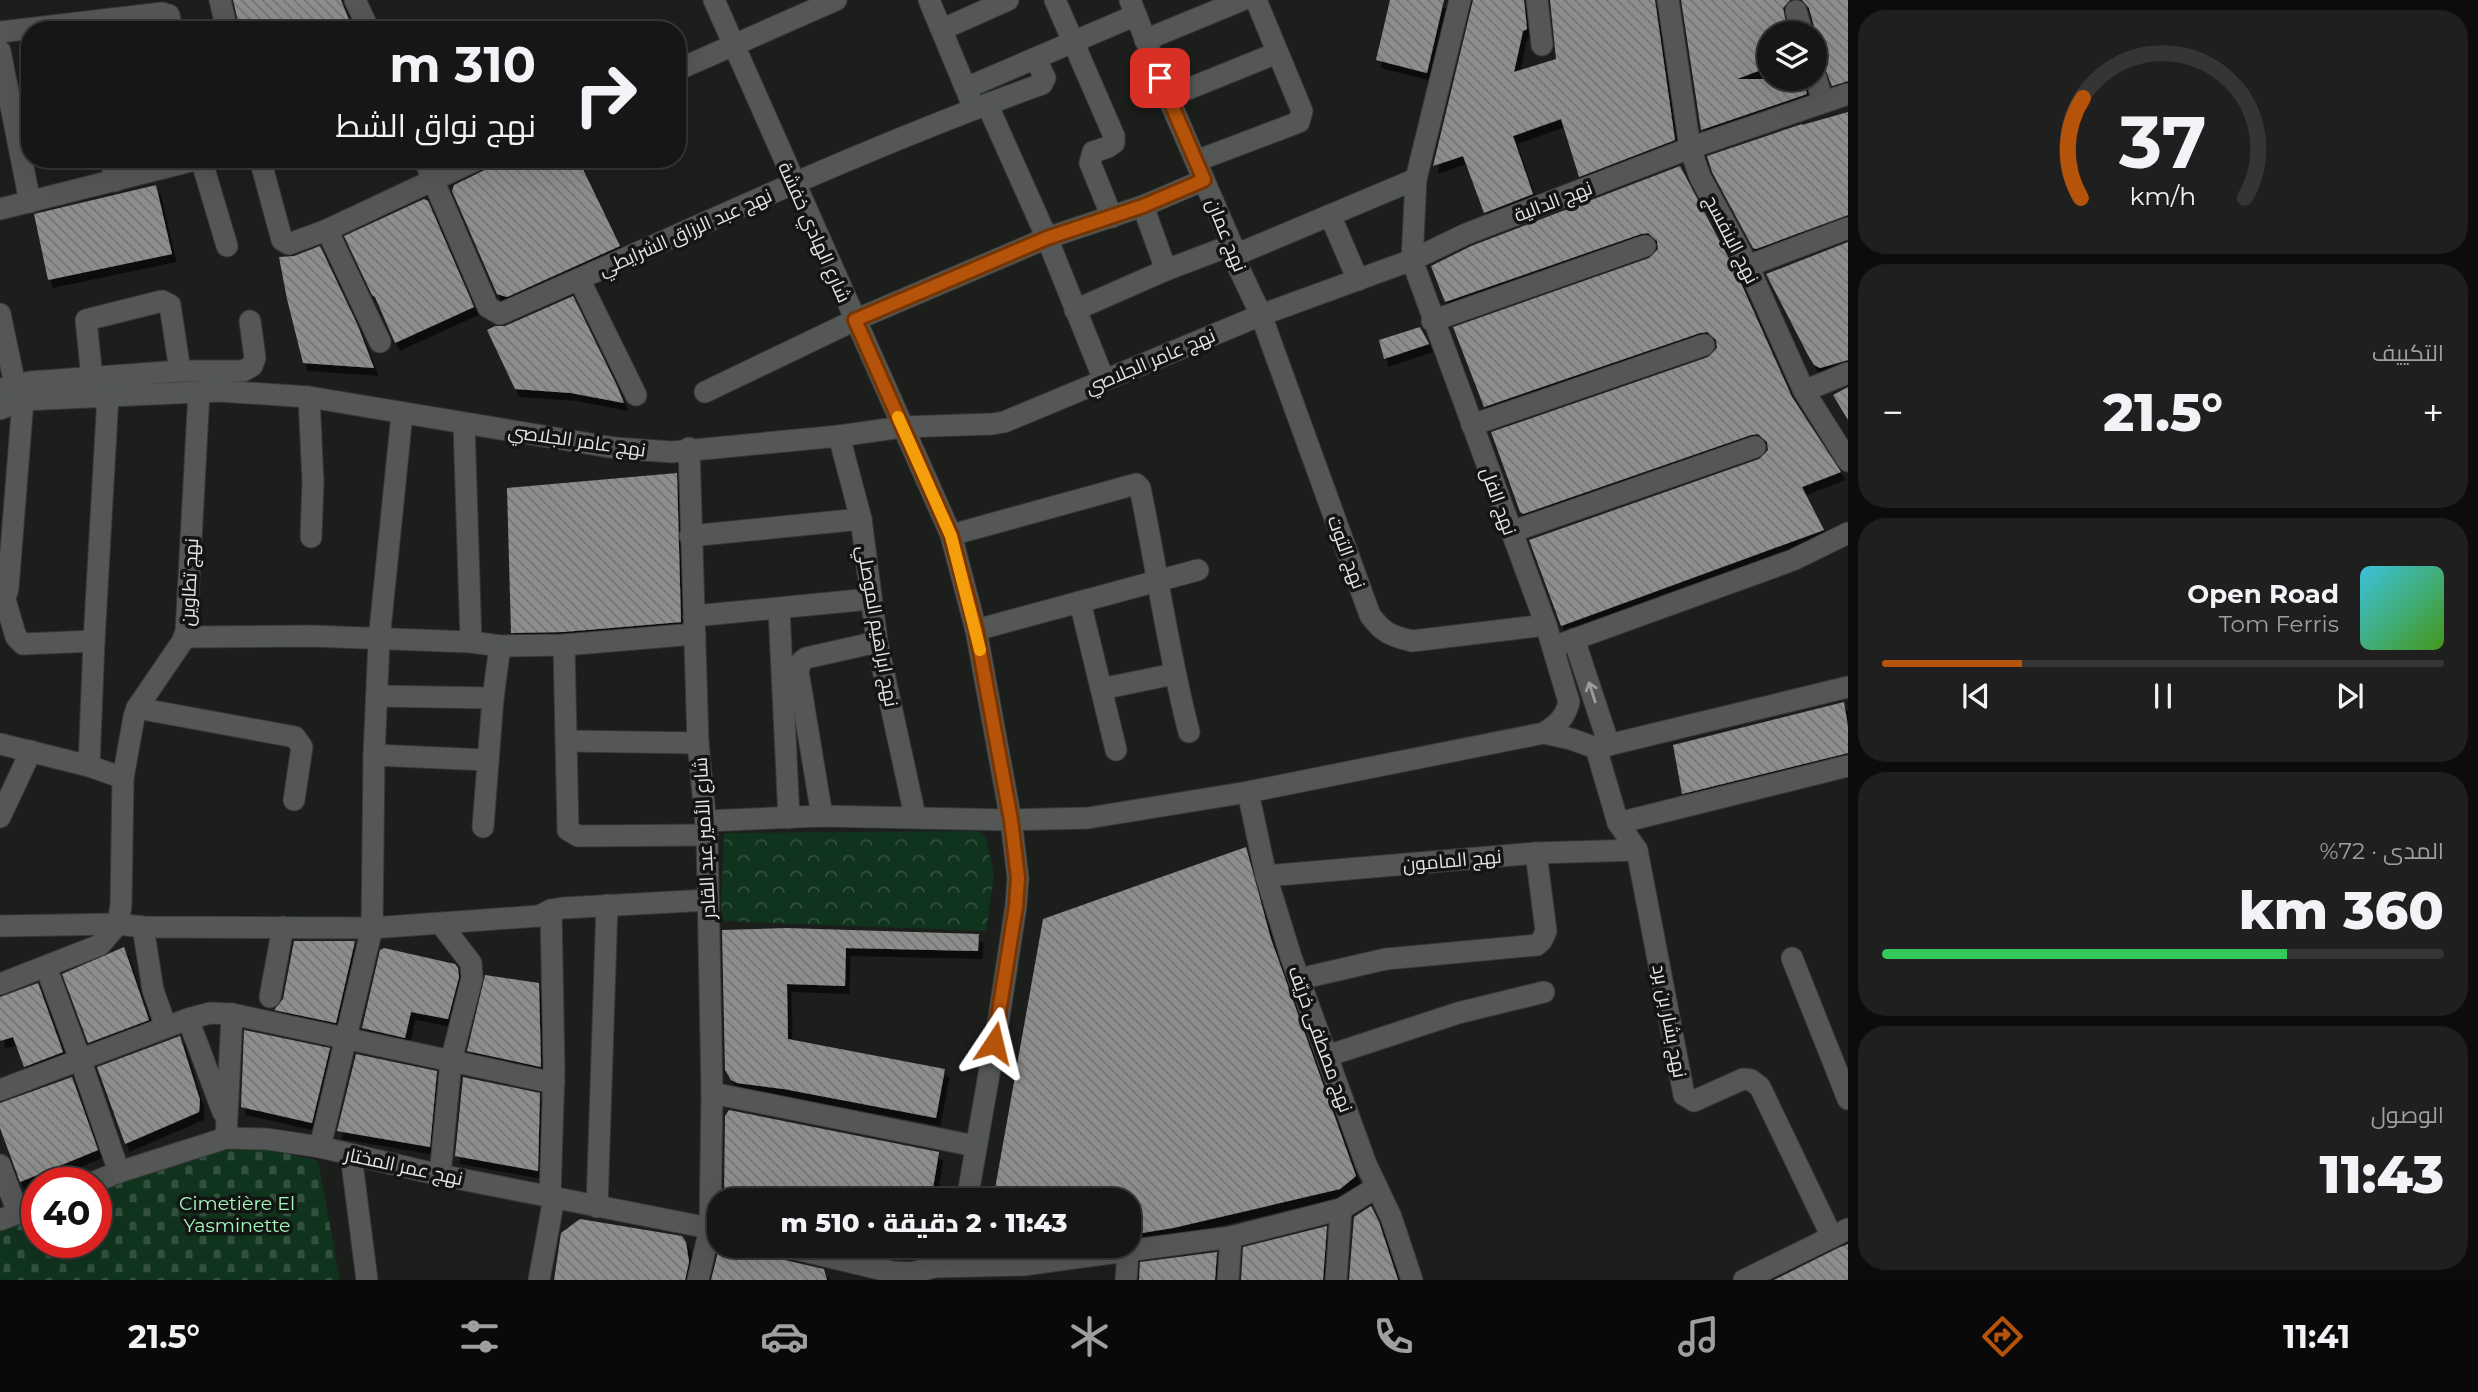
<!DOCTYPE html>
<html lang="ar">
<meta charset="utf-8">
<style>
body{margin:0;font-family:Montserrat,Cairo,sans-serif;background:#1e1f1e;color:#f1f3f6;direction:rtl;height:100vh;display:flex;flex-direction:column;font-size:26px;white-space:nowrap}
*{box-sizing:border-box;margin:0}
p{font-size:23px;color:#9d9fa0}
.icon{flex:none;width:38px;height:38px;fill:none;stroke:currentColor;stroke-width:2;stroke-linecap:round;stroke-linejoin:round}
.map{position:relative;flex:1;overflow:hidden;direction:ltr}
.panel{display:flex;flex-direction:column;gap:10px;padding:10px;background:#0c0c0c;width:630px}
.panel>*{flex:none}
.top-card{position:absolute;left:21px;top:21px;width:665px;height:147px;border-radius:28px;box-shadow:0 7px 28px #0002,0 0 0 2px #343534;direction:rtl;background:#151615;color:#f1f3f6;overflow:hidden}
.tools{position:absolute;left:1757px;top:21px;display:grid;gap:14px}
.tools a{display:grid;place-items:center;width:70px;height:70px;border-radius:50%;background:#151615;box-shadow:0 7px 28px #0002,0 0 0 2px #343534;font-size:35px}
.speed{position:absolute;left:21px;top:1167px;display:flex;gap:14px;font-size:35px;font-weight:700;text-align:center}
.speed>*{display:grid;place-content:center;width:91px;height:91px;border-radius:50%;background:#151615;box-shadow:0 7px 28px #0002,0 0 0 2px #343534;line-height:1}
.speed .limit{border:10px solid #d22;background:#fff;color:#111}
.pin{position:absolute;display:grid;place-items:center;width:60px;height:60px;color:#fff;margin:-30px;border-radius:14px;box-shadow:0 4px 10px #0006}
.me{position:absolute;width:77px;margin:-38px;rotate:10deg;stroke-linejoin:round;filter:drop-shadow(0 0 5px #0008)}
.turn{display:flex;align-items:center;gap:24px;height:147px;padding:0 35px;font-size:32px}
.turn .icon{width:91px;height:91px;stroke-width:2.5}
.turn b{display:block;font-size:49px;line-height:60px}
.big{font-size:52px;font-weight:800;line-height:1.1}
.panel .tile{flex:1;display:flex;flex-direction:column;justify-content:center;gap:10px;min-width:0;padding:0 24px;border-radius:28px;background:#1e1f1e}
.panel .dial{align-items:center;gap:0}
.dial svg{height:182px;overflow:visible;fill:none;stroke:#343534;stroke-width:7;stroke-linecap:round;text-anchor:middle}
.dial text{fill:#f1f3f6;stroke:none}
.song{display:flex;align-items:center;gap:21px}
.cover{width:84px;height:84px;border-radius:10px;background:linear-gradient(135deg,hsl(190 70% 55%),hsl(100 70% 35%))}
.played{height:7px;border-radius:4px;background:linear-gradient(90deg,#b45309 25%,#343534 25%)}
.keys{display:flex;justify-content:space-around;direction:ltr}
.heat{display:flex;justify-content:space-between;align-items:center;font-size:38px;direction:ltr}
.charge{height:10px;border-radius:5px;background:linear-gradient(90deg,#34c759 72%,#343534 0)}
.trip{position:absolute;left:707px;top:1188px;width:434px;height:70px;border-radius:28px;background:#151615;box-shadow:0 7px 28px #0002,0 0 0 2px #343534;font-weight:800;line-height:70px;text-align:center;direction:rtl}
.tab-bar{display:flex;height:112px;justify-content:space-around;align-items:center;background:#080908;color:#9d9fa0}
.tab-bar .icon{width:49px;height:49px}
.tab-bar .selected{color:#b45309}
.tab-bar b{font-size:32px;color:#f1f3f6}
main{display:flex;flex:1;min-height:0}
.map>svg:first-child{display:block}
</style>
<main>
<section class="panel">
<div class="tile dial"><svg viewBox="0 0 100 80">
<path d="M14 69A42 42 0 1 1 86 69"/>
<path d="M14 69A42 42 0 0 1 15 25" stroke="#b45309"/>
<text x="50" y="56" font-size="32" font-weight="700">37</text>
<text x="50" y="72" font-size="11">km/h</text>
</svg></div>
<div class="tile"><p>التكييف</p>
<div class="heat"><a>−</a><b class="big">21.5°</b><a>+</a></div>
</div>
<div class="tile">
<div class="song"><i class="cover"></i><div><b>Open Road</b><p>Tom Ferris</p></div></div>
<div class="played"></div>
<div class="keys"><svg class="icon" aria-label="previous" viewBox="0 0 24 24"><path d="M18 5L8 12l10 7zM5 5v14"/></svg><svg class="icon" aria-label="pause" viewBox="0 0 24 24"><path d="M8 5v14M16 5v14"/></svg><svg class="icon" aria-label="next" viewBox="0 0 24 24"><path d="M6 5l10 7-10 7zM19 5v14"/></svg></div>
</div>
<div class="tile"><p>المدى · 72%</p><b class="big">360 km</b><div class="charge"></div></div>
<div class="tile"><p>الوصول</p><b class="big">11:43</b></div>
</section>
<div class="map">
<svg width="1848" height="1280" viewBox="0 0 1848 1280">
<defs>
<pattern id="cemetery-stones" width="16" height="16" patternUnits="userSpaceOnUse" patternTransform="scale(1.75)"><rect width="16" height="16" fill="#10331e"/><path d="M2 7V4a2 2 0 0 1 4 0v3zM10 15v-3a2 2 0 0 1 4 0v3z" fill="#33503f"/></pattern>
<pattern id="park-crowns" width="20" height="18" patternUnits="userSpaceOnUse" patternTransform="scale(1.75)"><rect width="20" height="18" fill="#10331e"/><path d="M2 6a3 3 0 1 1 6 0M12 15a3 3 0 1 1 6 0" fill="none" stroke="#33503f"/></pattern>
<pattern id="building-back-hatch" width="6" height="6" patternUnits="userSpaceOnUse" patternTransform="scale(1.75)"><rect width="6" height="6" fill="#8d8f8d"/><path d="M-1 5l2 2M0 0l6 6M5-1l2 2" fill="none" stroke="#737573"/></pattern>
<filter id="shadow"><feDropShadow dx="4.5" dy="8" stdDeviation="0" flood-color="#0009"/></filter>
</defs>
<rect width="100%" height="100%" fill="#1c1e1c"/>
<polygon fill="url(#cemetery-stones)" points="233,1147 272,1150 318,1161 340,1280 0,1280 0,1226 37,1213 37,1242 96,1242 96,1191 196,1154"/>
<polygon fill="url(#park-crowns)" points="979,831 986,837 994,875 986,931 721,921 724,833"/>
<g fill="url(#building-back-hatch)" filter="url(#shadow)">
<polygon points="233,0 341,0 353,30 240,30"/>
<polygon points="1390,0 1444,0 1427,73 1376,60"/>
<polygon points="1473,0 1524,0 1527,29 1523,31 1514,72 1556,59 1550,0 1655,0 1675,140 1579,177 1561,119 1513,136 1533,194 1484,213 1463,156 1433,166"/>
<polygon points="1681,0 1790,0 1783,8 1788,33 1769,33 1769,67 1737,79 1802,79 1807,94 1701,130"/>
<polygon points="1802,0 1848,0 1848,81 1832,86 1824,66 1817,62 1815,30 1809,8"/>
<polygon points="1848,112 1848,215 1756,249 1753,248 1712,172 1707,156 1802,124 1802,125"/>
<polygon points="507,159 578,159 620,246 507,297 497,294 452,191 454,185"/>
<polygon points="1680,166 1736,272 1792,397 1841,472 1802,487 1824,530 1561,626 1529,540 1759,459 1768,450 1767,442 1758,434 1751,435 1523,514 1520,512 1491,432 1708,357 1717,348 1716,340 1707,332 1700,333 1484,407 1453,327 1649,258 1658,249 1657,241 1648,233 1641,234 1445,302 1431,266 1471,246"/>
<polygon points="156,185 172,254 48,280 34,214"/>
<polygon points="424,199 428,201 474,307 395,343 375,297 372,295 344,236"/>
<polygon points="1848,242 1848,360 1820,368 1814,365 1808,355 1766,274"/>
<polygon points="320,246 358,326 374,368 303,363 287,299 279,257 294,256"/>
<polygon points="573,296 617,386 624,403 571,393 515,389 487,330 495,326 505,326"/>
<polygon points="1420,327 1429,344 1384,359 1379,340"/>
<polygon points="1848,387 1848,420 1833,395"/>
<polygon points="677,473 681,622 563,632 511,633 507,488"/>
<polygon points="1844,702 1848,727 1848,753 1682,794 1673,745"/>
<polygon points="1246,847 1271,939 1356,1176 1340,1189 1173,1228 1129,1235 1129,1200 993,1200 1043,919"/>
<polygon points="786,928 979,934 978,951 846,948 845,986 787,984 788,1039 945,1069 936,1118 789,1090 791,1090 737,1083 731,1080 725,1070 722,930"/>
<polygon points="294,941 355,941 336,1023 274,1010 283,999"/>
<polygon points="124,947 149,1020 88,1043 62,974"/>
<polygon points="384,948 455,964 458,968 459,977 448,1019 411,1012 405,1038 362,1028 380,950"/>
<polygon points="485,975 539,983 541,1067 467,1051"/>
<polygon points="38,983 63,1052 24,1067 13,1037 0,1041 0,997"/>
<polygon points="244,1030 330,1048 312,1123 241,1107"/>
<polygon points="180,1036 200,1100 199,1112 125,1144 97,1067"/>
<polygon points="356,1054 437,1071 430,1147 337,1131"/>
<polygon points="72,1077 98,1150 20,1182 0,1128 0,1103"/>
<polygon points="463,1077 540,1093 538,1171 455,1156"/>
<polygon points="729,1110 939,1152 931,1200 724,1200 725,1116"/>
<polygon points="1371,1206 1379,1222 1398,1280 1349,1280 1354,1217"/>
<polygon points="580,1219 682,1236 686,1242 689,1262 685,1280 554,1280 561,1233"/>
<polygon points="1327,1226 1323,1280 1241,1280 1243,1247"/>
<polygon points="1848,1244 1848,1280 1774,1280 1838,1248"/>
<polygon points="722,1246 752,1246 770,1249 774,1255 780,1259 824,1269 827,1280 711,1280 719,1248"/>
<polygon points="1217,1252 1215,1280 1139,1280 1140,1262"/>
</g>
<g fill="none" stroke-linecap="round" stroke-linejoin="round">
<g stroke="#373938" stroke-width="23">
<g id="minor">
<polyline points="220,0 227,30"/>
<polyline points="355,0 369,30"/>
<polyline points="714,0 951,535 976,630 1011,820 1018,878 1016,906 999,1017 967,1200"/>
<polyline points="929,0 971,101"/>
<polyline points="1055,0 1114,136 1114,143 1108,147 1093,152 1090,163 1112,217"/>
<path d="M1130 0 1168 97 1232 245 1233 256 1261 315 1370 615C1383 633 1391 636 1412 641L1546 625"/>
<path d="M1460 0 1416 179 1412 260 1546 625 1569 702C1565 718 1558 724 1544 733"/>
<polyline points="1537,0 1542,45"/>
<polyline points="1668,0 1690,148 1700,177 1748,266 1804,391 1848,461"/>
<polyline points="1796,11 1802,33"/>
<polyline points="943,29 1008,0"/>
<polyline points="0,32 162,13 169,15 172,30"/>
<polyline points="1145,40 1242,0"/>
<polyline points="0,51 30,202"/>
<polyline points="677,70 836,0"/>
<polyline points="1815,75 1823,102"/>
<polyline points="966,88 1136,15"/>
<polyline points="1168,97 1277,53"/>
<polyline points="987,104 1047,238 1104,380"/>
<polyline points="111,159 115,181"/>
<polyline points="201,159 227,246"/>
<polyline points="260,159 282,240 289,244 327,230 478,159"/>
<path d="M424 159 488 307 500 314C680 235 857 150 1042 84L1045 78 1036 60"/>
<polyline points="1196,161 1299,122 1302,111 1256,0"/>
<polyline points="1143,206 1166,270"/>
<polyline points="0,209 199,159"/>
<polyline points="1330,215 1358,280"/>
<polyline points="327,230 380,342"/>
<polyline points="1233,256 1416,179"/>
<polyline points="1748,266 1848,228"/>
<polyline points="579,279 636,395"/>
<polyline points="1075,310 1166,270 1232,245"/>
<polyline points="0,314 15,385"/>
<polyline points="1432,321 1645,246"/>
<polyline points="92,378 86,320 162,301 170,305 180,371"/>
<polyline points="0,389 30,382 180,371 243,371 252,366 255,358 250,321"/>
<polyline points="1804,391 1848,373"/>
<polyline points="705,392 855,320 1047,238 1143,206 1204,180"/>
<polyline points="309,397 313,482 311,537"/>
<polyline points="0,409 23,400 219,391 309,397 615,448 672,452 839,436 902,427 992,424 1004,422 1261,315 1412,260 1466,234 1690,148 1848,94"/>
<polyline points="464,424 471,642"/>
<polyline points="1472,425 1704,345"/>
<polyline points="839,436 861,519 877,642 915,816"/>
<polyline points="689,448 698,743 707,835 712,1093 710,1228 698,1280"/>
<polyline points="1511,532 1755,447"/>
<path d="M951 535 1136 484 1140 488C1157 569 1168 652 1189 732"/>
<polyline points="690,536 861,519"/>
<polyline points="0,593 7,592 8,588 23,400"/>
<polyline points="3,593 16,637 23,644 94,641"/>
<polyline points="1080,602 1116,750"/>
<polyline points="779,609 789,818"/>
<polyline points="694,616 870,599"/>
<polyline points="976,630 1198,570"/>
<polyline points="185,637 311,636 471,642 500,646 564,645 695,634"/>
<polyline points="1574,639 1609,745"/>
<polyline points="564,645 568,830 578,836 707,835"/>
<polyline points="1553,647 1793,560 1848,533"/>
<polyline points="1101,689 1174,674"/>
<polyline points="377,696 493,698"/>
<polyline points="137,708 295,737 302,747 294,800"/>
<polyline points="566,741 698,743"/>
<polyline points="0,744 89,766 123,778"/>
<polyline points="1596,748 1618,823 1637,850 1684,1095 1694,1101 1743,1079 1751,1080 1760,1087 1832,1237"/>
<polyline points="374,755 487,760"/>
<polyline points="89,766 94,641 108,396"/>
<polyline points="1248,792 1266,876 1291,957 1366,1164 1391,1217 1412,1280"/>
<polyline points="822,816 798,671 801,662 806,658 877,642"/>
<polyline points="0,817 31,751"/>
<polyline points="706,821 822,816 1011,820 1088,818 1248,792 1544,733 1571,739 1596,748 1848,687"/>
<polyline points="1618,823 1848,766"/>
<polyline points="483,827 493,698 500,646"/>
<polyline points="1266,876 1536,853 1637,850"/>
<polyline points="0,926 118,924 143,927 372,928 539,916 551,910 563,908 708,900"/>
<polyline points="143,927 153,990 166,1027"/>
<polyline points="1792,958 1848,1099"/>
<polyline points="46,967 80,1059 119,1172"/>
<polyline points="1299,979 1386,959 1537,945 1542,940 1546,931 1536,853"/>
<polyline points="0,984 100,945 118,924 121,905 123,778 134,717 137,708 182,642 186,632 199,392"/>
<polyline points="270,997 283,927"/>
<polyline points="188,1019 223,1112"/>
<polyline points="1327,1056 1458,1013 1544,992"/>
<polyline points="0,1090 188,1019 210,1013 232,1014 554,1083"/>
<polyline points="712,1093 975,1146"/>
<polyline points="226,1138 232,1014"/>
<polyline points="320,1147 372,928 374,755 379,640 402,414"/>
<polyline points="351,1155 367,1280"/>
<polyline points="0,1165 18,1213"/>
<polyline points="440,1175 451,1061 472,978 471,963 441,924"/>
<polyline points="92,1183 119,1172 226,1138 267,1139 320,1147 440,1175 719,1230"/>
<polyline points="550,1197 554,1069 551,910"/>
<polyline points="597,1207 607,905"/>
<polyline points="0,1220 37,1206"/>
<polyline points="783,1246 892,1272 912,1273 934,1267 1023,1265 1231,1237 1341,1209 1377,1187"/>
<polyline points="934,1267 951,1246"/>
<polyline points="539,1280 554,1198"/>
<polyline points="1126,1280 1128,1251"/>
<polyline points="1228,1280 1231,1237"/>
<polyline points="1336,1280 1341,1209"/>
<polyline points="1744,1280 1848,1229"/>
</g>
</g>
<use href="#minor" stroke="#545755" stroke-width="21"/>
</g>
<defs><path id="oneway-shaft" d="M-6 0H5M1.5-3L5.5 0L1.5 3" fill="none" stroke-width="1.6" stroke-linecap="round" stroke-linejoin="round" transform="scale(1.75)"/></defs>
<use stroke="#9c9e9c" href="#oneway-shaft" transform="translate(1592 692) rotate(-108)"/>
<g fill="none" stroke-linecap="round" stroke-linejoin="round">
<g stroke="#753606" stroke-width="18">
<polyline id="route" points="994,1043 1016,906 1018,878 1011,820 976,630 951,536 855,320 1047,238 1143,206 1204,180 1160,78"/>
</g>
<use href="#route" stroke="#b45309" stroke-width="12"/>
<polyline stroke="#f59e0b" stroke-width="12" points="898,417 951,536 980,650"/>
</g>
<g text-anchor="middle" stroke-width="7" stroke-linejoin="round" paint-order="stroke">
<g font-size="19" fill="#e3e5e4" stroke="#131513">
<text transform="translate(1553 201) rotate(-21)" y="7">نهج الدالية</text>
<text transform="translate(685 232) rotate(-24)" y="7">نهج عبد الرزاق الشرايطي</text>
<text transform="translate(815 232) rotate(66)" y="7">شارع الهادي خفشة</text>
<text transform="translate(1227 235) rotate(68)" y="7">نهج عمان</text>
<text transform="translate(1732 239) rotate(63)" y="7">نهج البنفسج</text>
<text transform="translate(1150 361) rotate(-23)" y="7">نهج عامر الجلاصي</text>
<text transform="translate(577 440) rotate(8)" y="7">نهج عامر الجلاصي</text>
<text transform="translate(1499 501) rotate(70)" y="7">نهج الفل</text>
<text transform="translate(1347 552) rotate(70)" y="7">نهج التوت</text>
<text transform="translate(189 582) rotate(-87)" y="7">نهج تطاوين</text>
<text transform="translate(878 626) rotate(80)" y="7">نهج ابراهيم الموصلي</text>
<text transform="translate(704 838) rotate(-93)" y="7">شارع الأمير عبد القادر</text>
<text transform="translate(1452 860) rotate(-5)" y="7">نهج المامون</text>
<text transform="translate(1670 1021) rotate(79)" y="7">نهج بشار بن برد</text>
<text transform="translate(1321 1039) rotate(70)" y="7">نهج مصطفى خريّف</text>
<text transform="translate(404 1166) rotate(12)" y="7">نهج عمر المختار</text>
</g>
<g font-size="19" fill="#a4f9bf" stroke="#131513">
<text x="237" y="1210">Cimetière El<tspan x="237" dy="22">Yasminette</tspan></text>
</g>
</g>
</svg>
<div class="tools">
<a><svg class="icon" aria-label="layers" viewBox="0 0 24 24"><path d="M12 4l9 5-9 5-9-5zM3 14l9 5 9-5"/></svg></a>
</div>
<div class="speed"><div class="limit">40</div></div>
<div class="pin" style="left:1160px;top:78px;background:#d93025"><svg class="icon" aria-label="arrive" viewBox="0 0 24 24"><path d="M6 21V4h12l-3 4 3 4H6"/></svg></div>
<svg class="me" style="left:994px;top:1043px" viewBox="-20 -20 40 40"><path d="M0-17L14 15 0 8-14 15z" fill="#b45309" stroke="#fff" stroke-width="4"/></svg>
<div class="trip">11:43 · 2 دقيقة · 510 m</div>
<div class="top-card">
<div class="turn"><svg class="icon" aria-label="right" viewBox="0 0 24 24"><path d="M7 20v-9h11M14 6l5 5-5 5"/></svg><div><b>310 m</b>نهج نواق الشط</div></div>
</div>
</div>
</main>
<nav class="tab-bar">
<b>11:41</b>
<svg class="icon selected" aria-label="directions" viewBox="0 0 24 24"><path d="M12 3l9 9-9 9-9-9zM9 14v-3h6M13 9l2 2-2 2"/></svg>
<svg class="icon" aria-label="music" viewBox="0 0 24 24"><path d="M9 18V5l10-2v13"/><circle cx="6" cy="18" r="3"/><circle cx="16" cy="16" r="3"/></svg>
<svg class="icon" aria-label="phone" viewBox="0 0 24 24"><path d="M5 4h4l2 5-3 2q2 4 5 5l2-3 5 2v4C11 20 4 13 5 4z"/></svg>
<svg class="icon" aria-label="climate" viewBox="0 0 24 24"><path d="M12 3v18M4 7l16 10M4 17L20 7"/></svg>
<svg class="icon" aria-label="car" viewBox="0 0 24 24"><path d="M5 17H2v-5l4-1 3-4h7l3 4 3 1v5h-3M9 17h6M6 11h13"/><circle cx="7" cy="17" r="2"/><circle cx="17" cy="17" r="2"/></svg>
<svg class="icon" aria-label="filters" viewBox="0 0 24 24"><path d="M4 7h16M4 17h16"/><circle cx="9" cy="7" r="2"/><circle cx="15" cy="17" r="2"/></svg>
<b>21.5°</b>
</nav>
